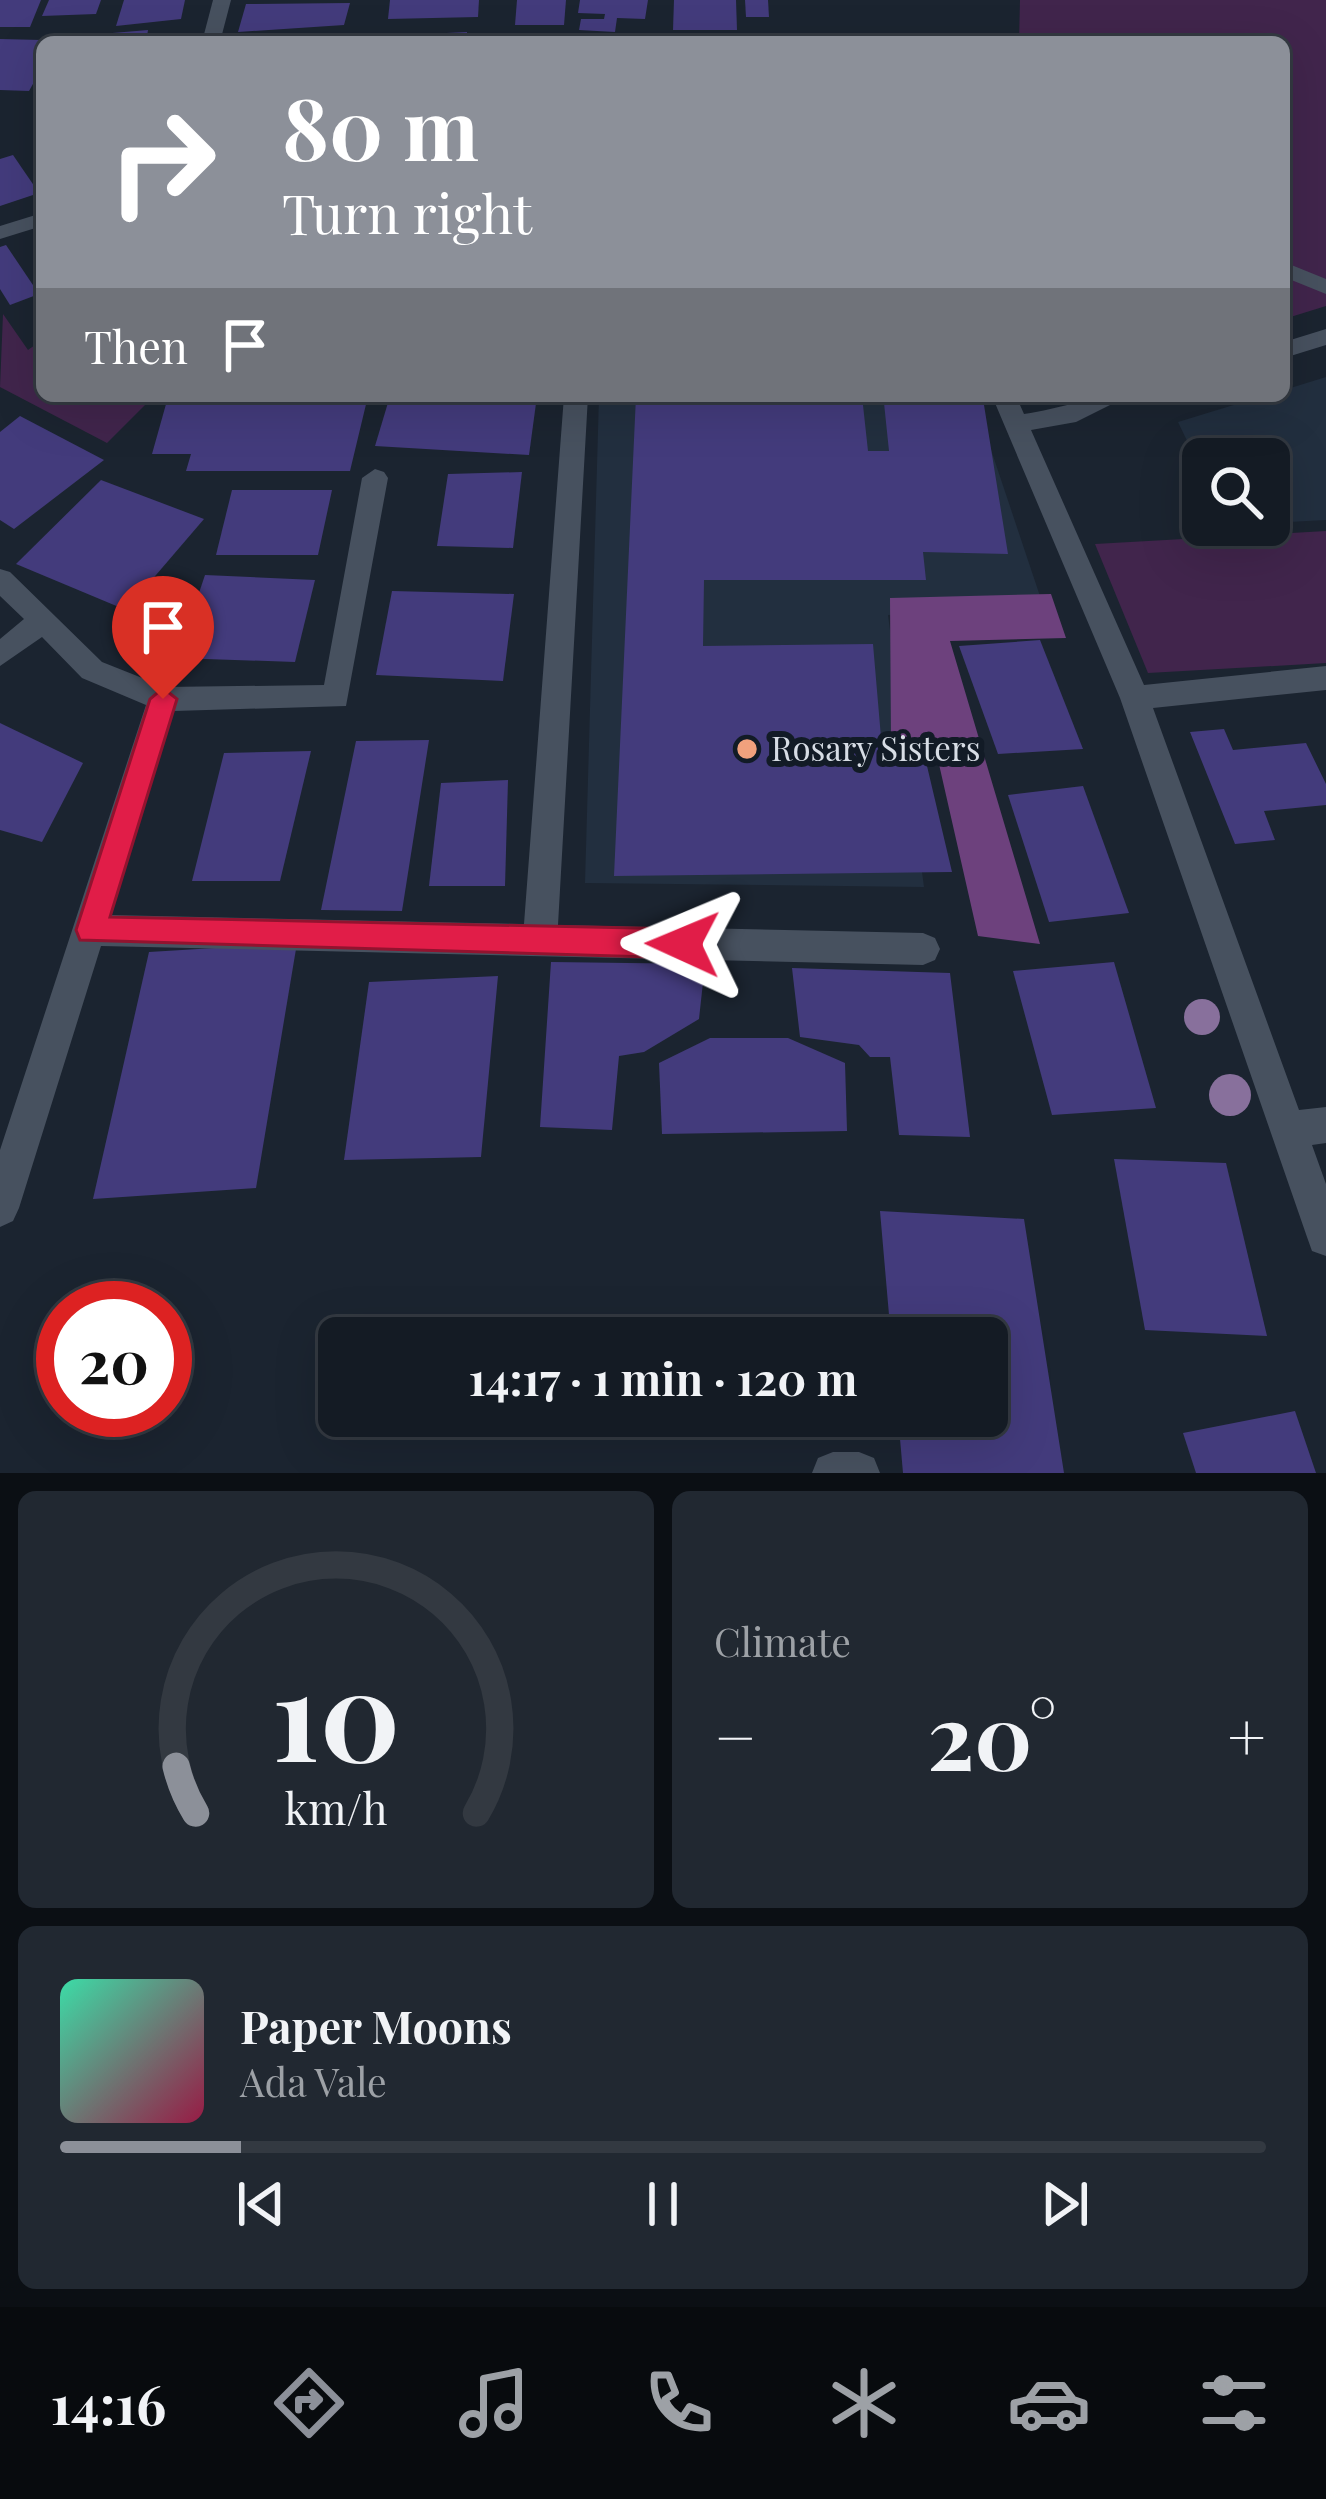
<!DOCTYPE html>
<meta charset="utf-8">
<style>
body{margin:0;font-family:"Playfair Display",serif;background:#212831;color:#f1f3f6;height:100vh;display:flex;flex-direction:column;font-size:45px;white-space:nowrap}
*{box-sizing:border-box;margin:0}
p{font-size:39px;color:#9da1a6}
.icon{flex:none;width:66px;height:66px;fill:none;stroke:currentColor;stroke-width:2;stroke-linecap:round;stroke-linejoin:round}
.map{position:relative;height:1473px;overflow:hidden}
.side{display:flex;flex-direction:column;gap:18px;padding:18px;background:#0b0f14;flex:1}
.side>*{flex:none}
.top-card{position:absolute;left:36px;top:36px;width:1254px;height:366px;border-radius:18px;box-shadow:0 12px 48px #0002,0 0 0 3px #333941;background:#8c9099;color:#fff;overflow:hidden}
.buttons{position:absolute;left:1182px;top:438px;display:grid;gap:24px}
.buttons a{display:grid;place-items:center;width:108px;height:108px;border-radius:18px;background:#141b24;box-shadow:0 12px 48px #0002,0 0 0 3px #333941;font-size:60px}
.speed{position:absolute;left:36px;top:1281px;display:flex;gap:24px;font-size:60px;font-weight:700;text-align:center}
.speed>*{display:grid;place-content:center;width:156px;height:156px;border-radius:50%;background:#141b24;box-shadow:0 12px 48px #0002,0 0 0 3px #333941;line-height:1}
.speed .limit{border:18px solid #d22;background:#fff;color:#111}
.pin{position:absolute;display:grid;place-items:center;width:102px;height:102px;color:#fff;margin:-123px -51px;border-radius:50% 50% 50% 0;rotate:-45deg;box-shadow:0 0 12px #0007}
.pin .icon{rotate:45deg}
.me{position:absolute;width:132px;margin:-66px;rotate:271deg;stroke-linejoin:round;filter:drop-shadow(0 0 9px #0008)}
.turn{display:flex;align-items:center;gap:42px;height:252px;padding:0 48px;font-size:54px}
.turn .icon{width:156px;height:156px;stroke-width:2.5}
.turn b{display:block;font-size:84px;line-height:102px}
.then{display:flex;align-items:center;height:114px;padding:0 48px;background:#0003;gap:24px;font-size:45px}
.big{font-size:90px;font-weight:700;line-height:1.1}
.side .widget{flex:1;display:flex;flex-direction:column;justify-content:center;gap:18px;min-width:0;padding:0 42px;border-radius:18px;background:#212831}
.side .dial{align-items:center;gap:0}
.dial svg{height:312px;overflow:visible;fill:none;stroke:#333941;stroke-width:7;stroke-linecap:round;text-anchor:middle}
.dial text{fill:#f1f3f6;stroke:none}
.song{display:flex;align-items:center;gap:36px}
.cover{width:144px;height:144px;border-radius:18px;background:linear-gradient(135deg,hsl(160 70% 55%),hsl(340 70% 35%))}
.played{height:12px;border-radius:6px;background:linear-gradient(90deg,#8c9099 15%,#333941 15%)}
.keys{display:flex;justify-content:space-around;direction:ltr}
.heat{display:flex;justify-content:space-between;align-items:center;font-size:66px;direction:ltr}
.side .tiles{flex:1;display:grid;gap:18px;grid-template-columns:1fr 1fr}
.widget:last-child{grid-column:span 2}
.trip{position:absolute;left:318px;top:1317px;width:690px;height:120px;border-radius:18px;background:#141b24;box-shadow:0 12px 48px #0002,0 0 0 3px #333941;font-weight:700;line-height:120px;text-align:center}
.tab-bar{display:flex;height:192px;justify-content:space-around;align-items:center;background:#080b0e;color:#9da1a6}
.tab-bar .icon{width:84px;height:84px}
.tab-bar .active{color:#8c9099}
.tab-bar b{font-size:54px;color:#f1f3f6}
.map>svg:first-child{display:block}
</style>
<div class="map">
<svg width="1326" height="1473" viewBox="0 0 1326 1473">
<rect width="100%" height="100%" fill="#1b2430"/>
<g fill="#222f3f">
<polygon points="1326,377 1326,520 1269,523 1269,459 1203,459 1203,474 1178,422 1263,396 1284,396 1284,390"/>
<polygon points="599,396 973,396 1045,611 888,615 924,887 585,883"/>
</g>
<g fill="#41254c">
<polygon points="1020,0 1326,0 1326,306 1284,319 1284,42 1019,42"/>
<polygon points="3,314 28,350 42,340 42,396 150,400 107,443 0,387"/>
<polygon points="1326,531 1326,663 1148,673 1095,544"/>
</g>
<polygon fill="#6d417d" points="1051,594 1066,638 950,641 1040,944 978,936 936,751 891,742 890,598"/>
<g fill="#433b7c">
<polygon points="0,0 41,0 30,27 0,27"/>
<polygon points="49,0 101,0 96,14 42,16"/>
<polygon points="124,0 185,0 181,19 116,26"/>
<polygon points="390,0 479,0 478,17 388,19"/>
<polygon points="517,0 566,0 564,25 515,25"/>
<polygon points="580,0 648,0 645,19 617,18 615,32 579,30 581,19 604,19 605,14 578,13"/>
<polygon points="674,0 736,0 737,30 673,30"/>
<polygon points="745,0 768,0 769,17 746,17"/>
<polygon points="350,3 344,25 238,32 246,4"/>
<polygon points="148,30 146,42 64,42 65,37"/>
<polygon points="467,32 467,42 384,42 385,36"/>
<polygon points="0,39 42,40 42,68 29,91 0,90"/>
<polygon points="13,155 39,193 0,206 0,159"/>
<polygon points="6,245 39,294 10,305 0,289 0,247"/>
<polygon points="368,396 350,471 186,471 191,454 152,454 168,397"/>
<polygon points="390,396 537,396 529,455 375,446"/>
<polygon points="636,396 862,396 868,451 889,451 884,403 984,405 1008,554 923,552 926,580 704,580 703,646 873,644 882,749 923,749 952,872 614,876"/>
<polygon points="20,416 104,460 14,529 0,520 0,432"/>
<polygon points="522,472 513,548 437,546 448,474"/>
<polygon points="101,480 204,519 126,610 16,564"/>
<polygon points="232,490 332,490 318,555 216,555"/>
<polygon points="205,575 315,580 295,662 177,658"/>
<polygon points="392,591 514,594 503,681 376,675"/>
<polygon points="1040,640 1083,749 998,754 959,646"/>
<polygon points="0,723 83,763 42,842 0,830"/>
<polygon points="1224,729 1233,750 1306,743 1326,784 1326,805 1264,811 1275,840 1235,844 1190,732"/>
<polygon points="429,740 402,911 321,910 356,741"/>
<polygon points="311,751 280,881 192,881 224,753"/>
<polygon points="508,780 505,886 429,886 441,783"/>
<polygon points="1083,786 1129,913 1049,922 1008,795"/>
<polygon points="297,943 256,1188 93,1199 149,952"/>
<polygon points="551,962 705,964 699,1019 644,1052 619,1056 612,1130 540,1127"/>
<polygon points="1114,962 1156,1108 1052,1115 1013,971"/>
<polygon points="792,968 950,973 970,1137 899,1135 890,1057 870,1057 859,1045 800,1037"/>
<polygon points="498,976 481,1157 344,1160 369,982"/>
<polygon points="710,1038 788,1038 845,1063 847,1131 662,1134 659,1063"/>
<polygon points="1114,1159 1226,1163 1267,1336 1145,1330"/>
<polygon points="880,1211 1024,1219 1064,1473 903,1473 898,1416 987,1416 987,1338 891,1338"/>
<polygon points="1295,1411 1316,1473 1196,1473 1183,1433"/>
</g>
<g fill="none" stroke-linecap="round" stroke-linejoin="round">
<g fill="#47515f" fill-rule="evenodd">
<polygon points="213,0 231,0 220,42 202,42"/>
<polygon points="42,213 42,226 0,239 0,226"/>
<polygon points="1284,262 1326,279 1326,294 1284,277"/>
<polygon points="1326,329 1326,345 1284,358 1284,342"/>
<polygon points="564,396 588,396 558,925 923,933 935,938 940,949 935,960 923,965 101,946 19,1208 13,1221 0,1227 0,1150 146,705 82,678 42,637 0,666 0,639 24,619 0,596 0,569 10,572 102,662 165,687 324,685 362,478 375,469 384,472 388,478 346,706 174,711 110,915 524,924"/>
<path d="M992 396H1016L1024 414C1060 409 1091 396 1128 396L1076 422 1031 430 1144 685 1326 666V690L1153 708 1299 1110 1326 1107V1143L1312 1145 1326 1184V1256L1312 1251 1307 1237 1120 698Z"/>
<polygon points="833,1452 859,1452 874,1458 880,1473 812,1473 818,1458"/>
</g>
</g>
<g fill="#88709c">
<circle cx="1202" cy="1017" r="18"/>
<circle cx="1230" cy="1095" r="21"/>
</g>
<polygon fill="#e11d48" stroke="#92132f" stroke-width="3" points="163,688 177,699 110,917 683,929 694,934 699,944 694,954 683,958 80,940 76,930 150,699"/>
<circle fill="#f1a17d" stroke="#121b26" stroke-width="4.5" cx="747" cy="749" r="12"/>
<g text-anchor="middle" stroke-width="12" stroke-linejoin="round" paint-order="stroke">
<g font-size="33" fill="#d7dde5" stroke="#121b26" text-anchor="start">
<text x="771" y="761">Rosary Sisters</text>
</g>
</g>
</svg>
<div class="buttons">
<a><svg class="icon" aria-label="search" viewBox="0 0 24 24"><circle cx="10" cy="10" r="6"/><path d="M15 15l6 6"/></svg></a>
</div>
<div class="speed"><div class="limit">20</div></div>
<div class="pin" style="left:163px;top:699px;background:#d93025"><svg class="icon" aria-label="arrive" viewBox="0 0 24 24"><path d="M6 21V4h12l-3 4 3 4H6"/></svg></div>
<svg class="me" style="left:683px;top:944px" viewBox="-20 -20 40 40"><path d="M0-17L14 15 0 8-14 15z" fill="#e11d48" stroke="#fff" stroke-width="4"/></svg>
<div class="trip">14:17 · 1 min · 120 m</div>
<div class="top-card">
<div class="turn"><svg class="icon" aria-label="right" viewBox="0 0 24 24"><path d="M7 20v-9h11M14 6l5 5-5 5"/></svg><div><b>80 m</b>Turn right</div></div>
<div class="then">Then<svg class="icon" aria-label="arrive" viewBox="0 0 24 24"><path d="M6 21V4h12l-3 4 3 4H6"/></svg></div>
</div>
</div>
<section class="side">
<div class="tiles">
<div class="widget dial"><svg viewBox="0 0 100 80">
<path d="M14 69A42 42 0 1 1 86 69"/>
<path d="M14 69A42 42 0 0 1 9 57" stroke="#8c9099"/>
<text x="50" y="56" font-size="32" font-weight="700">10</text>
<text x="50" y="72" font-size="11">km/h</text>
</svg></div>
<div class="widget"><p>Climate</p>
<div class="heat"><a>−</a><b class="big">20°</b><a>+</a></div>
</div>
<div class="widget">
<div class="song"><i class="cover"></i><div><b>Paper Moons</b><p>Ada Vale</p></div></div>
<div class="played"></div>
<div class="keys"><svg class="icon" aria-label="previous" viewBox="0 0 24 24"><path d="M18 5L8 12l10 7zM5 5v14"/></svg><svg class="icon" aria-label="pause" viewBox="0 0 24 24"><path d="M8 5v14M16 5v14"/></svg><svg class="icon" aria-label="next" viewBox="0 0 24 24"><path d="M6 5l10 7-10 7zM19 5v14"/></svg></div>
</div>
</div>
</section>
<nav class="tab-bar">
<b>14:16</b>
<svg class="icon active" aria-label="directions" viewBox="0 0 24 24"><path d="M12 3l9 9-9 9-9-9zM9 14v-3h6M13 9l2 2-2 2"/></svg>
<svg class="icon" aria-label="music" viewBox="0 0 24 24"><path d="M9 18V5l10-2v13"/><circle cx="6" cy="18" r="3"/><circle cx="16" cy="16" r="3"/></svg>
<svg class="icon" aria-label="phone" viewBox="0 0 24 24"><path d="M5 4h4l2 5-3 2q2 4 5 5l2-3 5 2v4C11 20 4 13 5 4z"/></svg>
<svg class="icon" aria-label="climate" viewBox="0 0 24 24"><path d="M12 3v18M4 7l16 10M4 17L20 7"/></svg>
<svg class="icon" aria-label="car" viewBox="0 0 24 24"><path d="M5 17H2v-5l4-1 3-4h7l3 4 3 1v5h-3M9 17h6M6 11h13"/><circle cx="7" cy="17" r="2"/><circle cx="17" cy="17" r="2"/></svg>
<svg class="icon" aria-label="filters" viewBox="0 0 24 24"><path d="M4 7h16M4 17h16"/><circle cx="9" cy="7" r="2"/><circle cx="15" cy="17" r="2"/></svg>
</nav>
